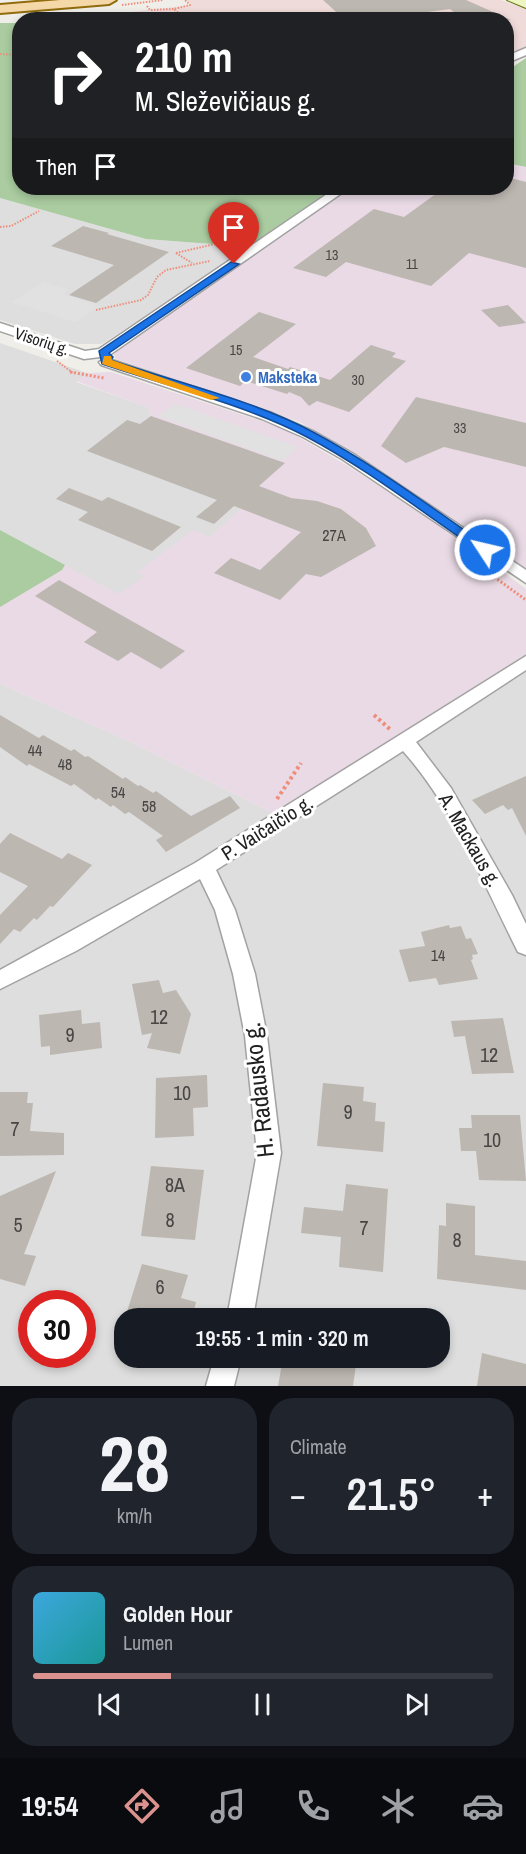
<!DOCTYPE html>
<meta charset="utf-8">
<style>
body{margin:0;font-family:"Archivo Narrow",sans-serif;background:#20242c;color:#f1f3f6;height:100vh;display:flex;flex-direction:column;font-size:22px;white-space:nowrap}
*{box-sizing:border-box;margin:0}
p{font-size:20px;color:#9ea1a6}
.icon{flex:none;width:33px;height:33px;fill:none;stroke:currentColor;stroke-width:2;stroke-linecap:round;stroke-linejoin:round}
.map{position:relative;height:1386px;overflow:hidden}
.details{display:flex;flex-direction:column;gap:12px;padding:12px;background:#0d0f14;flex:1}
.details>*{flex:none}
.top-card{position:absolute;left:12px;top:12px;width:502px;height:183px;border-radius:24px;box-shadow:0 3px 9px #0003;background:#202124;color:#fff;overflow:hidden}
.speed{position:absolute;left:18px;top:1290px;display:flex;gap:12px;font-size:30px;font-weight:700;text-align:center}
.speed>*{display:grid;place-content:center;width:78px;height:78px;border-radius:50%;background:#171b24;box-shadow:0 3px 9px #0003;line-height:1}
.speed .limit{border:9px solid #d22;background:#fff;color:#111}
.pin{position:absolute;display:grid;place-items:center;width:51px;height:51px;color:#fff;margin:-62px -26px;border-radius:50% 50% 50% 0;rotate:-45deg;box-shadow:0 0 6px #0007}
.pin .icon{rotate:45deg}
.me{position:absolute;width:66px;margin:-33px;rotate:305deg;stroke-linejoin:round;filter:drop-shadow(0 0 4px #0008)}
.turn{display:flex;align-items:center;gap:21px;height:126px;padding:0 24px;font-size:27px}
.turn .icon{width:78px;height:78px;stroke-width:2.5}
.turn b{display:block;font-size:42px;line-height:51px}
.then{display:flex;align-items:center;height:57px;padding:0 24px;background:#0003;gap:12px;font-size:22px}
.big{font-size:45px;font-weight:600;line-height:1.1}
.details .card{flex:1;display:flex;flex-direction:column;justify-content:center;gap:9px;min-width:0;padding:0 21px;border-radius:24px;background:#20242c}
.details .dial{align-items:center;gap:0}
.dial b{font-size:78px;line-height:1}
.song{display:flex;align-items:center;gap:18px}
.cover{width:72px;height:72px;border-radius:9px;background:linear-gradient(135deg,hsl(200 70% 55%),hsl(180 70% 35%))}
.played{height:6px;border-radius:3px;background:linear-gradient(90deg,#db928f 30%,#363941 30%)}
.keys{display:flex;justify-content:space-around;direction:ltr}
.heat{display:flex;justify-content:space-between;align-items:center;font-size:33px;direction:ltr}
.details .tiles{flex:1;display:grid;gap:12px;grid-template-columns:1fr 1fr}
.card:last-child{grid-column:span 2}
.trip{position:absolute;left:114px;top:1308px;width:336px;height:60px;border-radius:24px;background:#171b24;box-shadow:0 3px 9px #0003;font-weight:600;line-height:60px;text-align:center}
.tab-bar{display:flex;height:96px;justify-content:space-around;align-items:center;background:#090b0e;color:#9ea1a6}
.tab-bar .icon{width:42px;height:42px}
.tab-bar .active{color:#db928f}
.tab-bar b{font-size:27px;color:#f1f3f6}
.map>svg:first-child{display:block}
</style>
<div class="map">
<svg width="526" height="1386" viewBox="0 0 526 1386">
<rect width="100%" height="100%" fill="#f0eee8"/>
<g fill="#dedede" fill-rule="evenodd">
<polygon points="0,198 146,239 252,247 102,344 75,344 0,320"/>
<polygon points="0,343 87,373 76,382 148,407 151,416 285,463 236,506 242,509 210,537 138,572 146,576 118,595 0,530"/>
<path d="M526 654V1386H0V684L129 741 273 813ZM32 1304H82V1354H32ZM124 1318H440V1358H124Z"/>
</g>
<polygon fill="#efdbd9" points="186,0 500,0 526,8 526,47 507,55 507,20 60,20 192,5"/>
<g fill="#e9dae5">
<polygon points="507,163 526,167 526,569 300,422 116,359 114,355 118,349 351,188 507,188"/>
<polygon points="111,372 283,428 348,466 443,528 526,589 526,654 273,813 129,741 0,684 0,607 6,601 62,570 65,565 118,594 145,576 137,572 193,530 210,537 241,509 236,507 284,463 151,416 147,407 76,381 87,373"/>
</g>
<g fill="#aacca0">
<polygon points="0,23 19,23 20,188 338,188 252,247 146,239 0,198"/>
<polygon points="526,58 526,167 507,163 507,71"/>
<polygon points="0,530 65,565 62,570 0,607"/>
</g>
<g fill="#e1e1e1">
<polygon points="43,282 69,290 63,294 100,306 75,322 12,302"/>
<polygon points="175,404 298,447 283,461 159,416"/>
</g>
<g fill="#bdb7b1">
<polygon points="323,0 466,0 511,20 464,20 450,9 391,17 345,20"/>
<polygon points="507,177 526,182 526,268 469,253 431,286 346,262 326,277 293,268 374,209 404,217 444,188 507,188"/>
<polygon points="83,226 109,233 107,234 169,252 96,303 69,295 114,265 51,246"/>
<polygon points="508,305 526,323 499,327 481,310"/>
<polygon points="259,312 296,324 253,357 288,369 290,367 330,380 371,345 396,353 392,357 406,361 349,412 317,401 309,406 301,397 289,392 287,394 246,381 240,386 186,368"/>
<polygon points="416,397 526,423 526,467 444,447 406,463 381,446"/>
<polygon points="151,416 285,463 259,486 291,498 317,501 341,509 366,528 376,546 321,577 306,574 280,600 214,573 231,558 260,570 301,532 234,506 214,524 196,517 217,500 87,451 127,420 140,424"/>
<polygon points="69,488 102,501 108,497 181,527 152,551 78,520 88,512 56,499"/>
<polygon points="59,580 185,651 161,669 131,652 118,661 84,642 97,632 35,596"/>
<polygon points="0,715 39,738 43,735 71,751 74,749 85,757 88,756 123,779 125,777 138,786 140,785 153,793 156,791 191,816 230,796 240,808 166,852 156,840 163,836 129,812 125,814 113,805 111,807 98,798 96,800 74,784 71,786 29,764 27,766 0,747"/>
<polygon points="526,776 526,836 512,808 508,810 503,805 485,814 472,800"/>
<polygon points="10,833 62,859 68,853 92,865 53,907 50,906 37,920 34,918 20,932 14,929 0,944 0,915 28,886 0,872 0,844"/>
<polygon points="449,925 450,928 461,926 466,939 471,938 478,954 472,955 473,959 471,960 478,979 439,985 436,978 409,982 399,950 425,946 421,932"/>
<polygon points="159,980 163,993 176,990 191,1014 180,1054 147,1048 152,1033 142,1035 132,984"/>
<polygon points="81,1010 82,1024 100,1022 102,1048 50,1055 50,1046 41,1047 39,1015"/>
<polygon points="503,1018 514,1073 472,1074 465,1036 454,1037 451,1021"/>
<polygon points="207,1075 208,1107 193,1108 194,1136 155,1138 156,1078"/>
<polygon points="323,1083 364,1087 363,1101 376,1103 375,1121 385,1122 383,1152 317,1146"/>
<polygon points="0,1092 28,1092 27,1103 33,1103 30,1131 64,1133 64,1155 0,1156"/>
<polygon points="471,1115 520,1115 526,1181 479,1180 476,1151 461,1151 459,1128 472,1128"/>
<polygon points="151,1166 204,1170 195,1240 141,1236"/>
<polygon points="56,1171 24,1254 36,1256 25,1286 0,1279 0,1196"/>
<polygon points="346,1184 388,1189 383,1272 339,1267 341,1237 301,1233 304,1207 343,1211"/>
<polygon points="446,1203 475,1206 475,1255 526,1261 526,1290 437,1279 439,1225 446,1226"/>
<polygon points="142,1264 188,1275 181,1298 196,1302 192,1318 125,1318"/>
<polygon points="482,1353 526,1364 526,1386 477,1386"/>
<polygon points="283,1358 357,1358 353,1386 278,1386"/>
</g>
<g fill="none" stroke-linecap="round" stroke-linejoin="round">
<g stroke="#a2a2a2" stroke-width="3">
<g id="street">
<polygon points="526,48 526,55 507,63 507,56"/>
<polygon points="336,188 349,188 108,356 84,359 0,331 0,323 85,351 99,349"/>
<polygon points="106,358 272,413 313,431 352,453 526,570 526,583 342,459 303,437 262,419 101,365 99,362"/>
<path d="M526 656V670L416 742 451 788 512 895 526 924V955L518 952C484 885 454 808 403 751L216 870 235 910 255 974 267 1036 281 1153 253 1318H227L257 1153 245 1036 233 974 215 910 200 879 76 951 0 989V970L195 863Z"/>
<polygon points="214,1358 241,1358 234,1386 206,1386"/>
</g>
</g>
<g stroke="#60710e" stroke-width="2">
<polygon id="secondary" points="507,0 526,0 526,8"/>
</g>
<g stroke="#906c0d" stroke-width="4">
<polygon id="primary" points="60,0 116,0 109,4 0,13 0,5"/>
</g>
<g stroke="#ef8d7a" stroke-width="2" stroke-dasharray="1.5 1.5" stroke-linecap="butt">
<polyline points="122,5 163,0"/>
<polyline points="147,6 150,10 174,9"/>
<polyline points="177,12 196,20"/>
<polyline points="183,20 174,9 190,5 185,0"/>
<polyline points="0,54 20,55"/>
<polyline points="0,227 11,226 39,211"/>
<polyline points="176,253 245,237"/>
<polyline points="176,253 192,263"/>
<polyline points="96,310 141,300 148,295 157,277 166,270 210,261"/>
<polyline points="57,361 73,373"/>
</g>
<g stroke="#ef8d7a" stroke-width="3" stroke-dasharray="2 2" stroke-linecap="butt">
<polyline points="70,372 104,378"/>
<polyline points="465,556 526,600"/>
</g>
<g stroke="#ef8d7a" stroke-width="4" stroke-dasharray="3 3" stroke-linecap="butt">
<polyline points="374,715 391,730"/>
<polyline points="277,799 301,763"/>
</g>
<use href="#street" fill="#fff" fill-rule="evenodd"/>
<use href="#secondary" fill="#eff5c1" fill-rule="evenodd"/>
<use href="#primary" fill="#f5d8a8" fill-rule="evenodd"/>
</g>
<path fill="#1a73e8" stroke="#114b97" stroke-width="1.5" d="M231 262 239 264 109 353 113 357 111 360C175 382 256 401 313 432 375 465 432 508 489 547V552H481C423 513 366 468 305 436 243 404 168 386 102 364L99 351Z"/>
<polygon fill="#f59e0b" points="104,356 111,356 112,360 220,398 211,400 102,364"/>
<circle fill="#3f7fe0" stroke="#fff" stroke-width="2" cx="246" cy="377" r="6"/>
<g text-anchor="middle" stroke-width="6" stroke-linejoin="round" paint-order="stroke">
<g font-size="14" fill="#484645">
<text x="332" y="260">13</text>
<text x="412" y="269">11</text>
<text x="236" y="355">15</text>
<text x="358" y="385">30</text>
<text x="460" y="433">33</text>
</g>
<g font-size="16" fill="#212121" stroke="#fff">
<text transform="translate(42 341) rotate(18)" y="6">Visorių g.</text>
</g>
<g font-size="16" font-weight="bold" fill="#366cbe" stroke="#fff" text-anchor="start">
<text x="258" y="383">Maksteka</text>
</g>
<g font-size="16" fill="#484645">
<text x="334" y="541">27A</text>
<text x="35" y="756">44</text>
<text x="65" y="770">48</text>
<text x="118" y="798">54</text>
<text x="149" y="812">58</text>
<text x="438" y="961">14</text>
</g>
<g font-size="20" fill="#212121" stroke="#fff">
<text transform="translate(267 828) rotate(-32)" y="7">P. Vaičaičio g.</text>
<text transform="translate(470 840) rotate(60)" y="7">A. Mackaus g.</text>
</g>
<g font-size="20" fill="#484645">
<text x="159" y="1024">12</text>
<text x="70" y="1042">9</text>
<text x="489" y="1062">12</text>
<text x="182" y="1100">10</text>
<text x="348" y="1119">9</text>
<text x="15" y="1136">7</text>
<text x="492" y="1147">10</text>
<text x="175" y="1192">8A</text>
<text x="170" y="1227">8</text>
<text x="18" y="1232">5</text>
<text x="364" y="1235">7</text>
<text x="457" y="1247">8</text>
<text x="160" y="1294">6</text>
</g>
<g font-size="24" fill="#212121" stroke="#fff">
<text transform="translate(259 1090) rotate(-96)" y="8">H. Radausko g.</text>
</g>
</g>
</svg>
<div class="speed"><div class="limit">30</div></div>
<div class="pin" style="left:234px;top:264px;background:#d93025"><svg class="icon" aria-label="arrive" viewBox="0 0 24 24"><path d="M6 21V4h12l-3 4 3 4H6"/></svg></div>
<svg class="me" style="left:485px;top:550px" viewBox="-20 -20 40 40"><circle r="17" fill="#1a73e8" stroke="#fff" stroke-width="3"/><path d="M0-11L8 9 0 5-8 9z" fill="#fff"/></svg>
<div class="trip">19:55 · 1 min · 320 m</div>
<div class="top-card">
<div class="turn"><svg class="icon" aria-label="right" viewBox="0 0 24 24"><path d="M7 20v-9h11M14 6l5 5-5 5"/></svg><div><b>210 m</b>M. Sleževičiaus g.</div></div>
<div class="then">Then<svg class="icon" aria-label="arrive" viewBox="0 0 24 24"><path d="M6 21V4h12l-3 4 3 4H6"/></svg></div>
</div>
</div>
<section class="details">
<div class="tiles">
<div class="card dial"><b>28</b><p>km/h</p></div>
<div class="card"><p>Climate</p>
<div class="heat"><a>−</a><b class="big">21.5°</b><a>+</a></div>
</div>
<div class="card">
<div class="song"><i class="cover"></i><div><b>Golden Hour</b><p>Lumen</p></div></div>
<div class="played"></div>
<div class="keys"><svg class="icon" aria-label="previous" viewBox="0 0 24 24"><path d="M18 5L8 12l10 7zM5 5v14"/></svg><svg class="icon" aria-label="pause" viewBox="0 0 24 24"><path d="M8 5v14M16 5v14"/></svg><svg class="icon" aria-label="next" viewBox="0 0 24 24"><path d="M6 5l10 7-10 7zM19 5v14"/></svg></div>
</div>
</div>
</section>
<nav class="tab-bar">
<b>19:54</b>
<svg class="icon active" aria-label="directions" viewBox="0 0 24 24"><path d="M12 3l9 9-9 9-9-9zM9 14v-3h6M13 9l2 2-2 2"/></svg>
<svg class="icon" aria-label="music" viewBox="0 0 24 24"><path d="M9 18V5l10-2v13"/><circle cx="6" cy="18" r="3"/><circle cx="16" cy="16" r="3"/></svg>
<svg class="icon" aria-label="phone" viewBox="0 0 24 24"><path d="M5 4h4l2 5-3 2q2 4 5 5l2-3 5 2v4C11 20 4 13 5 4z"/></svg>
<svg class="icon" aria-label="climate" viewBox="0 0 24 24"><path d="M12 3v18M4 7l16 10M4 17L20 7"/></svg>
<svg class="icon" aria-label="car" viewBox="0 0 24 24"><path d="M5 17H2v-5l4-1 3-4h7l3 4 3 1v5h-3M9 17h6M6 11h13"/><circle cx="7" cy="17" r="2"/><circle cx="17" cy="17" r="2"/></svg>
</nav>
